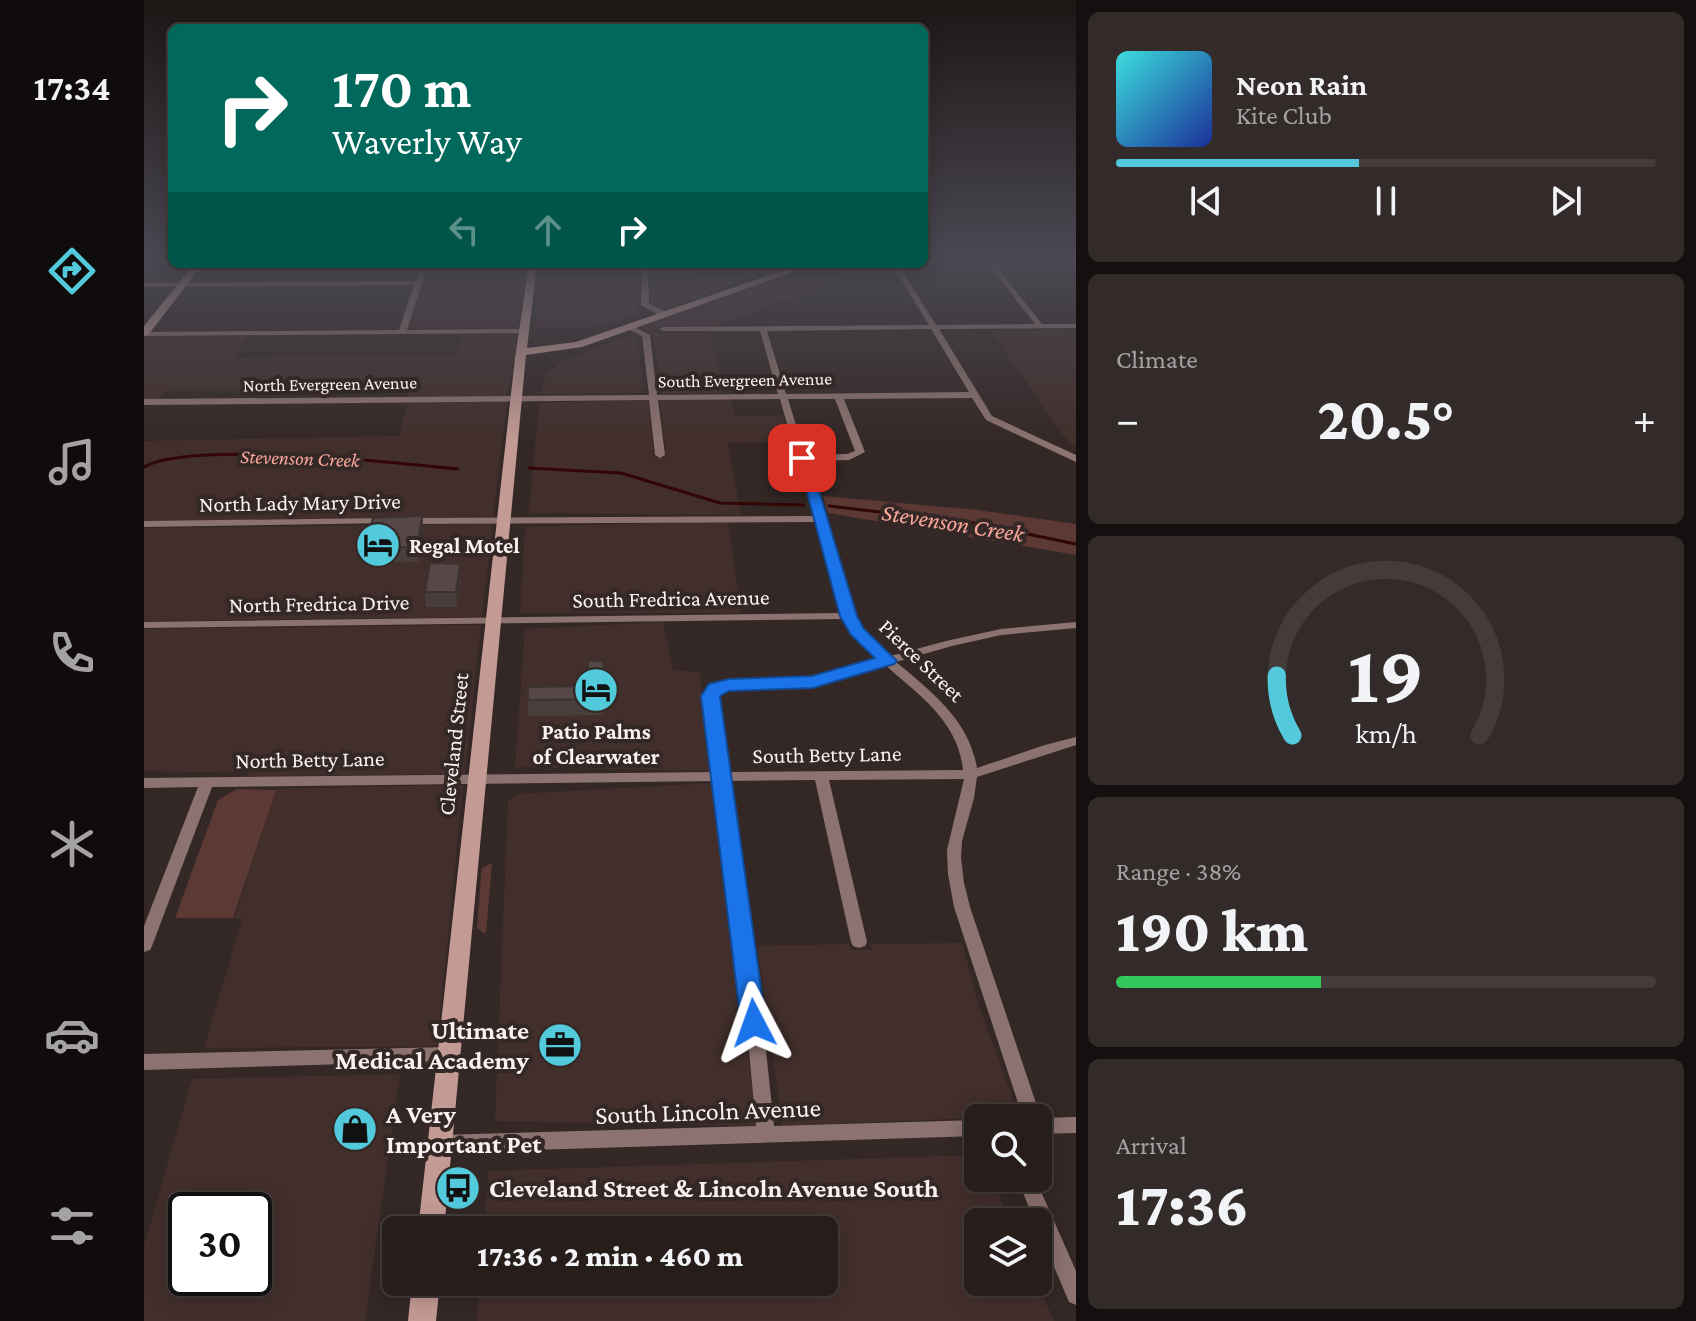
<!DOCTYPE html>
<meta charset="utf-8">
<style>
body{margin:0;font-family:"Crimson Pro",serif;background:#332b29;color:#f1f3f6;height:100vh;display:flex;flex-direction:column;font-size:30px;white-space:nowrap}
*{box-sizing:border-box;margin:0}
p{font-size:26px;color:#a4a2a3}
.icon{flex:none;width:44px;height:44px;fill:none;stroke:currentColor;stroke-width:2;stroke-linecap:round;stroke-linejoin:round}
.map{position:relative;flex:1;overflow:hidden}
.side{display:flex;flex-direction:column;gap:12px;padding:12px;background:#15100f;width:620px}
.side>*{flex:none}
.top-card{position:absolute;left:24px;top:24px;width:760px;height:244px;border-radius:12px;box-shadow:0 4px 20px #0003,0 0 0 2px #433c3b;background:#00695c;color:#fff;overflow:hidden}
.buttons{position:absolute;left:820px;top:1104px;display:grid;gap:16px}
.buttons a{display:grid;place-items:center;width:88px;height:88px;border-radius:12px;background:#271e1c;box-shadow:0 4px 20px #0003,0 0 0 2px #433c3b;font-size:40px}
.speed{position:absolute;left:24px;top:1192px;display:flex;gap:16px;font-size:40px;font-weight:700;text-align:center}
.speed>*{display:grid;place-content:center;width:104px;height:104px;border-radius:50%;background:#271e1c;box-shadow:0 4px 20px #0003,0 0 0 2px #433c3b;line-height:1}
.speed .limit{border:4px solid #111;border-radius:12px;background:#fff;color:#111}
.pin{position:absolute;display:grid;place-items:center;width:68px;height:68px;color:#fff;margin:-34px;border-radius:16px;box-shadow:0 4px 12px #0006}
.me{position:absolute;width:88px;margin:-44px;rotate:356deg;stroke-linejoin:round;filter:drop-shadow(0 0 6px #0008)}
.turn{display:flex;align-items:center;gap:28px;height:168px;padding:0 32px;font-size:36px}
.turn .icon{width:104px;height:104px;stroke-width:2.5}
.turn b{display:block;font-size:56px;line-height:68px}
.lanes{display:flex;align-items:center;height:76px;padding:0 32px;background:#0003;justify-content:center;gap:40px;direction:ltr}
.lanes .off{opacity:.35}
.big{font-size:60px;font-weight:800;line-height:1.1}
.side .tile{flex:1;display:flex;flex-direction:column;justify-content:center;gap:12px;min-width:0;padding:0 28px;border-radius:12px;background:#332b29}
.side .dial{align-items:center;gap:0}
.dial svg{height:208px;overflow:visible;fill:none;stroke:#433c3b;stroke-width:7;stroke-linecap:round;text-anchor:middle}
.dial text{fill:#f1f3f6;stroke:none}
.song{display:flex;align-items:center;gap:24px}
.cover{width:96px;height:96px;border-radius:12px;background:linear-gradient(135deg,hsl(180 70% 55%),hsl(230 70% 35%))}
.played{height:8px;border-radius:4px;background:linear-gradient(90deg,#53cadc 45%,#433c3b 45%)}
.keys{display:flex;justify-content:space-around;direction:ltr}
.heat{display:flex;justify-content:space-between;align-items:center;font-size:44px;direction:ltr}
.charge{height:12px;border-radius:6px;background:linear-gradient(90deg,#34c759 38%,#433c3b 0)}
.trip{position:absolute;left:238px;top:1216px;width:456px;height:80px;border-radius:12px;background:#271e1c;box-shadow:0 4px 20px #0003,0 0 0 2px #433c3b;font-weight:800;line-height:80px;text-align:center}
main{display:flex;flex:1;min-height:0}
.menu{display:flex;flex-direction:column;width:144px;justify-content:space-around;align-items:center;background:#100c0b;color:#a4a2a3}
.menu .icon{width:56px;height:56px}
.menu .on{color:#53cadc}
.menu b{font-size:36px;color:#f1f3f6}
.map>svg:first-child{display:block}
</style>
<main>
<nav class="menu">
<b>17:34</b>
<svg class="icon on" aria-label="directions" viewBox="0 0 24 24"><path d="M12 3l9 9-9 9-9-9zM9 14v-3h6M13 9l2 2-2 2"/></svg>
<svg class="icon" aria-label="music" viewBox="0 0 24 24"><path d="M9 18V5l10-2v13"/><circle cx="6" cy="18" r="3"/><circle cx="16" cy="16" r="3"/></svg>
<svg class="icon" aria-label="phone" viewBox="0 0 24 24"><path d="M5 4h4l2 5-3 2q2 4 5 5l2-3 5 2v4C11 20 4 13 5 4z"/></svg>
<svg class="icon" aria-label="climate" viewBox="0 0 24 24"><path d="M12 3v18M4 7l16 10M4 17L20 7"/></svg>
<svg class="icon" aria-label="car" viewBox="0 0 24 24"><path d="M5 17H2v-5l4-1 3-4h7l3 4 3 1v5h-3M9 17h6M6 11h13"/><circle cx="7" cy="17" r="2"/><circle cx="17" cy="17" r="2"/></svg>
<svg class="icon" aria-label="filters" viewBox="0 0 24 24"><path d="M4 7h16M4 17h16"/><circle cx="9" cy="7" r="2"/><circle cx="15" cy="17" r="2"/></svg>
</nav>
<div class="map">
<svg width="932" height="1321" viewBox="0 0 932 1321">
<rect width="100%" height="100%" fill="#342826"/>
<g fill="#422f2c" fill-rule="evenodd">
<polygon points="564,264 644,264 521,309 507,305 507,281 551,281 554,266"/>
<polygon points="674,264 741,264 576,324 576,327 513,327 514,333 566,333 579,393 518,394 509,336 498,326"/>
<polygon points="497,277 492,315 460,327 392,328 390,279"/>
<polygon points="381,279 374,329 264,328 280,281"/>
<polygon points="932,330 932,446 927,446 847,331"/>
<polygon points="320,333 374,333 363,396 265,397 265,391 21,391 16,399 0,399 0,340 3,336 105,335 91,358 312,354"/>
<polygon points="491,333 501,389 498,393 396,394 402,375 419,361"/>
<polygon points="587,398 591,417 639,415 646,441 584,443 597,515 385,513 395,403 504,400 510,457 522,458 516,399"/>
<polygon points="264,401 363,401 349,517 0,521 0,441 255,436"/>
<polygon points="584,521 597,613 376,613 381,527"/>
<polygon points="349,524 338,617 0,621 0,528"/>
<polygon points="519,622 529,670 556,672 567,771 371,767 381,629"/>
<polygon points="337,625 321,774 104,776 105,773 0,771 0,629"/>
<polygon points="569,783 613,1126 351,1121 364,801 373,794"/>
<polygon points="319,785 293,1046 60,1048 98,919 90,918 132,789"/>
<polygon points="818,943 834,1003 875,1116 639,1126 613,946 705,944 706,950 728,950 727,944"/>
<path d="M256 1074 221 1321H0V1245L48 1079ZM42 1210H110V1278H42Z"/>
<polygon points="834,1155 834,1178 848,1178 867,1222 834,1222 834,1282 893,1282 910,1321 333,1321 336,1282 680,1282 680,1230 340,1230 344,1171"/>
</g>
<g fill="#5c3934">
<polygon points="679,496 833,510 932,524 932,555 684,513"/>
<polygon points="93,789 132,790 89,918 31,918 74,800"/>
<polygon points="348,863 342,933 339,933 333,928 337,876 338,868"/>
</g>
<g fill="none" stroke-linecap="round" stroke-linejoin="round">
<g stroke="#320604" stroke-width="3">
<path d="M0 467C45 440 255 463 314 469"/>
<polyline points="385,468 477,473 576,503 660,505"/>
<polyline points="685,506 830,523 932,544"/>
</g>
<g fill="#8c736f" fill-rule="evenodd">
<path d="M840 259H846L898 324H932V328L795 329 848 416 932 455V462L842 420 828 398 700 399 721 452 705 460 663 461 710 616 721 632 746 656 802 641 857 629 932 622V628L857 635 808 646 752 662C787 691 825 720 833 768L901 745 932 737V745L833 777 830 798 818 841 817 858 820 883 826 907 897 1118 932 1117V1133L894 1134V1118H879L810 907 804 874 803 850 820 779 685 780 723 942 721 946 715 948 709 946 707 942 671 780 585 781 613 966 630 1126 834 1120V1136L295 1153 288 1150 286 1144 288 1138 295 1135 612 1126 597 966 572 781 68 787 8 946 6 950 0 952V926L54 787 0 788V778L570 772 560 696 567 685 585 681 669 678 735 659 713 637 701 619 0 628V622L697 613 671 522 263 524 258 521 263 518 669 516 636 399 514 400 521 455 516 458 511 455 505 400 0 405V399L505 395 498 336 484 329V325H487L506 335 513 395 634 394 616 331H519L515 329 519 327 785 325 752 271 742 264H750L757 269 792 325 891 324ZM787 329 825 392 642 394 623 331ZM644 399H691L711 451 703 454 661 455ZM741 665C775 695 814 721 819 770L584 772 572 696 575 691 585 689 669 686Z"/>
<polygon points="278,264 284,264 263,330 380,329 384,331 380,333 0,336 0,332 255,330 270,285 0,287 0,283 272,281"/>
<polygon points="498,264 504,264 505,304 523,312 523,316 517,316 497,305"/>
<polygon points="241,518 246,521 245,523 0,527 0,521"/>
<polygon points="304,1047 310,1049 313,1054 310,1059 304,1061 0,1070 0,1054"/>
<polygon points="873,1178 891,1178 932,1271 932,1305 925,1302 894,1229 894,1222 891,1222"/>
</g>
<g fill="#c39b94" fill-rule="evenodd">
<polygon points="50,264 59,264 4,335 0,336 0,326"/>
<polygon points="385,264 393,264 383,348 432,342 658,264 671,264 438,347 382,355 300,1230 274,1230 371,358"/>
<polygon points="268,1282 296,1282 292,1321 264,1321"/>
</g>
</g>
<g fill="#4a3e3c">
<polygon points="278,516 280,531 274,562 223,563 221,548"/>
<polygon points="316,564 317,579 313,607 282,607 281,592"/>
<polygon points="459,661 460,715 384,716 384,700 444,686"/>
</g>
<g fill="#3c3231">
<polygon points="278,516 280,531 274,562 273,547"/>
<polygon points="316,564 317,579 313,607 312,592"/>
</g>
<g fill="#564846" stroke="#3c3231" stroke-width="2">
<polygon points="278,516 273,547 221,548 229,518"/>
<polygon points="286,563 316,564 312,592 281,592"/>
<polygon points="444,661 459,661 460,699 384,700 384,687 444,686"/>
</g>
<linearGradient id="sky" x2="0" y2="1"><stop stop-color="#1d1615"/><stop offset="0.58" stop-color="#4a4852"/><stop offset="1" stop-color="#4a4852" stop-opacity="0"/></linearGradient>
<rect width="932" height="444" fill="url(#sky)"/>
<polygon fill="#1a73e8" stroke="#114b97" stroke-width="2" points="653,455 665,458 713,616 720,629 753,661 750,664 669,688 585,691 576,696 622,1023 619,1031 610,1034 601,1031 597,1023 557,696 565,684 585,679 668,676 731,658 707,635 696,616"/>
<defs>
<g id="hotel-disc" transform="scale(2.3)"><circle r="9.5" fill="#53cadc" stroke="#342826"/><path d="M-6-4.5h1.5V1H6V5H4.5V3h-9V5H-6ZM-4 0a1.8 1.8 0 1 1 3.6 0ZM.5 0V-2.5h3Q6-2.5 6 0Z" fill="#111"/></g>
<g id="office-disc" transform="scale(2.3)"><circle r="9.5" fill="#53cadc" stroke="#342826"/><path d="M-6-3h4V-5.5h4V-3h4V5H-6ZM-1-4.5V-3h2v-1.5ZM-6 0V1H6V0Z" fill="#111"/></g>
<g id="shop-disc" transform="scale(2.3)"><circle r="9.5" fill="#53cadc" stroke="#342826"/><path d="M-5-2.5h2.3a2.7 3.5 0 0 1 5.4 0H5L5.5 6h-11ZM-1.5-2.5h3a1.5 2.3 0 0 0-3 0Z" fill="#111"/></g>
<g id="bus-disc" transform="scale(2.3)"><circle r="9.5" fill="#53cadc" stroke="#342826"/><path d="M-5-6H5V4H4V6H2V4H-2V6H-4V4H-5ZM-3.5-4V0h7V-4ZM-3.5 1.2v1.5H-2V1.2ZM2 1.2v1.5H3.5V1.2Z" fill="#111"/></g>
</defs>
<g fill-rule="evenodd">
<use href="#hotel-disc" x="234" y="545"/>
<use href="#hotel-disc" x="452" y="690"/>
<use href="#office-disc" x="416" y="1045"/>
<use href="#shop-disc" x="211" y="1129"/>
<use href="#bus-disc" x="314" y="1188"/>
</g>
<g text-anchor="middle" stroke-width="8" stroke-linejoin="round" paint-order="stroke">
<g font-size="18" fill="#faf1f0" stroke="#342826">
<text transform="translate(601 380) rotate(-1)" y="6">South Evergreen Avenue</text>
<text transform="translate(186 384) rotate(-1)" y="6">North Evergreen Avenue</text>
</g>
<g font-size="20" font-style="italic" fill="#f9a599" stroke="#342826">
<text transform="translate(156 458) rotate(2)" y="7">Stevenson Creek</text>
</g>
<g font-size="22" fill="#faf1f0" stroke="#342826">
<text transform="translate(156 502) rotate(-1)" y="8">North Lady Mary Drive</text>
<text transform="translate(527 598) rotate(-1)" y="8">South Fredrica Avenue</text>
<text transform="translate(175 603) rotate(-1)" y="8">North Fredrica Drive</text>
<text transform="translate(778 660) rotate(44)" y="8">Pierce Street</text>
<text transform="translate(309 744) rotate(-84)" y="8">Cleveland Street</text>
<text transform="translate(683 754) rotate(-1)" y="8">South Betty Lane</text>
<text transform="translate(166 759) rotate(-1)" y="8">North Betty Lane</text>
</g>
<g font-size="22" font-weight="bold" fill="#faf1f0" stroke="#342826" text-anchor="start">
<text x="265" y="553">Regal Motel</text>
<text x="452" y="739" text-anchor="middle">Patio Palms<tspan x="452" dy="25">of Clearwater</tspan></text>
</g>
<g font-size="24" font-style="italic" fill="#f9a599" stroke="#342826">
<text transform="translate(809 523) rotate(9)" y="8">Stevenson Creek</text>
</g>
<g font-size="26" font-weight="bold" fill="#faf1f0" stroke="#342826" text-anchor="start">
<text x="385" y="1039" text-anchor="end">Ultimate<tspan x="385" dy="30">Medical Academy</tspan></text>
<text x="242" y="1123">A Very<tspan x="242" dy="30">Important Pet</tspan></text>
<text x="345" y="1197">Cleveland Street &amp; Lincoln Avenue South</text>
</g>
<g font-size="26" fill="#faf1f0" stroke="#342826">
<text transform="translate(564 1111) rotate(-2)" y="9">South Lincoln Avenue</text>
</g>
</g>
</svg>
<div class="buttons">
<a><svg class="icon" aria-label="search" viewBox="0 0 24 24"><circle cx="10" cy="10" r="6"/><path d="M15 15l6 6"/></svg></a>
<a><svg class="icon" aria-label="layers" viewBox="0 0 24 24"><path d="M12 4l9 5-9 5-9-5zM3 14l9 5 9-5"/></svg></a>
</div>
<div class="speed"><div class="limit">30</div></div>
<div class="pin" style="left:658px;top:458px;background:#d93025"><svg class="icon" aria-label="arrive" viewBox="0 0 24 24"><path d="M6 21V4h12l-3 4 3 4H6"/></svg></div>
<svg class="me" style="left:610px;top:1023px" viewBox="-20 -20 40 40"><path d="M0-17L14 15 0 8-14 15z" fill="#1a73e8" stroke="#fff" stroke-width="4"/></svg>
<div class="trip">17:36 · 2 min · 460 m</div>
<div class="top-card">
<div class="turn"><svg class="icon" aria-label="right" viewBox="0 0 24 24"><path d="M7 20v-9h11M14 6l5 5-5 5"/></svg><div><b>170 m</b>Waverly Way</div></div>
<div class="lanes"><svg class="icon off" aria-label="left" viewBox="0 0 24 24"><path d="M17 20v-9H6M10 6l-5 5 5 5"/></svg><svg class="icon off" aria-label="ahead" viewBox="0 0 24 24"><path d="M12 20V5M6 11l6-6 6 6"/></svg><svg class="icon" aria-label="right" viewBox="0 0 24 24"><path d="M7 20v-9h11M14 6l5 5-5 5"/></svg></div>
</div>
</div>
<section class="side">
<div class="tile">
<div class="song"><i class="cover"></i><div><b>Neon Rain</b><p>Kite Club</p></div></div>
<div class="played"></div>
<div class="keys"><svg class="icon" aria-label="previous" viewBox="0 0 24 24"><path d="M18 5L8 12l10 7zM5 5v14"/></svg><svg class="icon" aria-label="pause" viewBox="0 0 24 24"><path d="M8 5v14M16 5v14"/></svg><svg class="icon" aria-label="next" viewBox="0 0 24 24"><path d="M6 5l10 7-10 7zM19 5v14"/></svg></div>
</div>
<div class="tile"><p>Climate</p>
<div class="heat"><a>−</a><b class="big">20.5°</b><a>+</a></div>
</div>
<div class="tile dial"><svg viewBox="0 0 100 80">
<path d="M14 69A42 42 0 1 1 86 69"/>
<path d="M14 69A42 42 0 0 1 8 46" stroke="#53cadc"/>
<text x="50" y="56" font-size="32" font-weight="700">19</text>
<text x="50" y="72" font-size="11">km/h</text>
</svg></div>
<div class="tile"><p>Range · 38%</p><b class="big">190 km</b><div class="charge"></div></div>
<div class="tile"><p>Arrival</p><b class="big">17:36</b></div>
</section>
</main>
